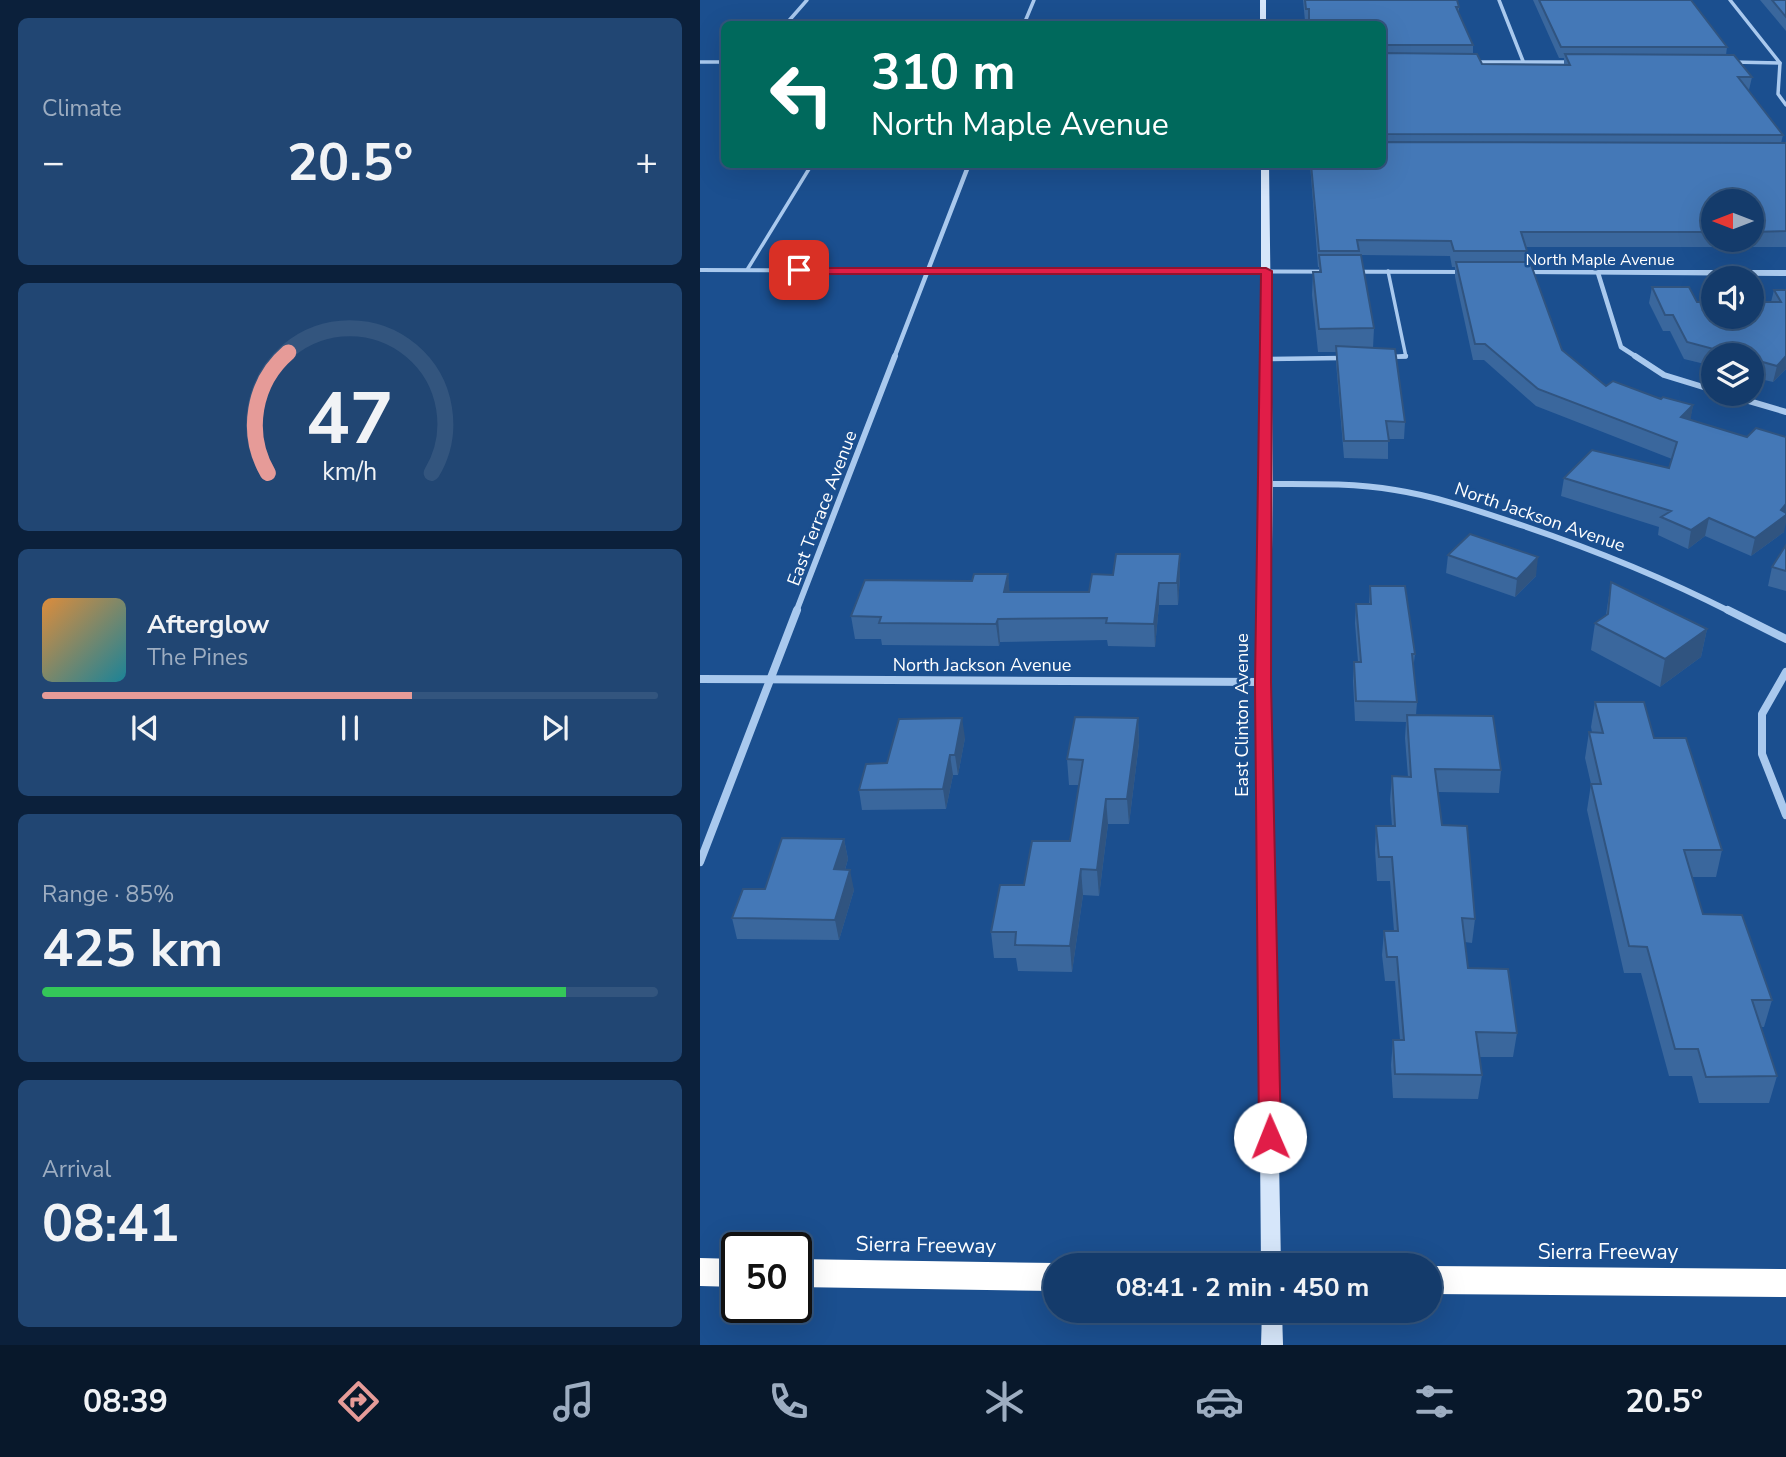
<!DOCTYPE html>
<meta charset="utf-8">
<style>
body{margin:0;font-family:"Nunito Sans",sans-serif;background:#214673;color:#f1f3f6;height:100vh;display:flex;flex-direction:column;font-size:26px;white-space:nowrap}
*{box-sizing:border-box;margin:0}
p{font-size:23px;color:#9dadc1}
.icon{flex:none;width:38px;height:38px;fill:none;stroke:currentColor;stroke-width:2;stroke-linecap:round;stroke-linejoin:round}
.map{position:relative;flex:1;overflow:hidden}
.side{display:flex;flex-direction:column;gap:18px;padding:18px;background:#0b203b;width:700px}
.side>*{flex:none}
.banner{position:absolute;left:21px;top:21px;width:665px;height:147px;border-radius:10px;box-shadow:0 7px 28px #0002,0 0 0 2px #33557e;background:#00695c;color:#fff;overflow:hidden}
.needle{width:46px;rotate:270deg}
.buttons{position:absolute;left:1001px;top:189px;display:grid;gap:14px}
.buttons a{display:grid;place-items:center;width:63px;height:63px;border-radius:50%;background:#143b6b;box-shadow:0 7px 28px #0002,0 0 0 2px #33557e;font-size:35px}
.speed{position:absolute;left:21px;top:1232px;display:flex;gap:14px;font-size:35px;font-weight:700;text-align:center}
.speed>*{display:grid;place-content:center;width:91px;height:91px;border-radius:50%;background:#143b6b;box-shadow:0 7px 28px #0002,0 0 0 2px #33557e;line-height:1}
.speed .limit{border:4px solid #111;border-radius:10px;background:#fff;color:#111}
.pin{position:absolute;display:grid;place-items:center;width:60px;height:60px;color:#fff;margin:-30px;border-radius:14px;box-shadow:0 4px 10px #0006}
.me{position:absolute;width:77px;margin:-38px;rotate:359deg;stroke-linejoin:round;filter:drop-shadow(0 0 5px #0008)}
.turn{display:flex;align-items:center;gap:24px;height:147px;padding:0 35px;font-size:32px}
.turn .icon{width:91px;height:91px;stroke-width:2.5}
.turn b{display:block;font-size:49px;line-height:60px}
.big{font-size:52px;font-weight:700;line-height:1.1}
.side .card{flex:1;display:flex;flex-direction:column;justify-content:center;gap:10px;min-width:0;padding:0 24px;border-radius:10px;background:#214673}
.side .dial{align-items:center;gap:0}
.dial svg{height:182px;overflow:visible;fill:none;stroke:#33557e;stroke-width:7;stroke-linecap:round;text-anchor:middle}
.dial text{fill:#f1f3f6;stroke:none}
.song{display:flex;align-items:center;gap:21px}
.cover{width:84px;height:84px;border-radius:10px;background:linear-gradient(135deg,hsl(30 70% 55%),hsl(190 70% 35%))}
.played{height:7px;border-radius:4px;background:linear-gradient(90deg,#e69b98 60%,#33557e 60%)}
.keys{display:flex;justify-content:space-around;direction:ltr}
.heat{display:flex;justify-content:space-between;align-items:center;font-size:38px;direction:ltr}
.charge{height:10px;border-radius:5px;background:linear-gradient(90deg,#34c759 85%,#33557e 0)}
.trip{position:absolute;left:343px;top:1253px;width:399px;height:70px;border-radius:35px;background:#143b6b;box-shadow:0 7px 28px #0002,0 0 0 2px #33557e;font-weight:700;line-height:70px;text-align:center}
.menu{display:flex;height:112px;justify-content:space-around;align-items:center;background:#08182b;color:#9dadc1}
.menu .icon{width:49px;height:49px}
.menu .current{color:#e69b98}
.menu b{font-size:32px;color:#f1f3f6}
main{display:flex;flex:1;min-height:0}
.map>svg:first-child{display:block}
</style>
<main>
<section class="side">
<div class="card"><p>Climate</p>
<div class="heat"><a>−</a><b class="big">20.5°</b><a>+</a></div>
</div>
<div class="card dial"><svg viewBox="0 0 100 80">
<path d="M14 69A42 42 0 1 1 86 69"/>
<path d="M14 69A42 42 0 0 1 23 16" stroke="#e69b98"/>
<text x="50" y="56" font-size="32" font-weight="700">47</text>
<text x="50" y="72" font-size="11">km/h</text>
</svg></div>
<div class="card">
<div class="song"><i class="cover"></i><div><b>Afterglow</b><p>The Pines</p></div></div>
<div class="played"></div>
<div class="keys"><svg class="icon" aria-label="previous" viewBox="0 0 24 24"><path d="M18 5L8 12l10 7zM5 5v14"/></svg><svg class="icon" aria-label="pause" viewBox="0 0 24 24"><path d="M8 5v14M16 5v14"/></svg><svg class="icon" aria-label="next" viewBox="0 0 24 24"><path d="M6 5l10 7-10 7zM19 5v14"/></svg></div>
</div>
<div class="card"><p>Range · 85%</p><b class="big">425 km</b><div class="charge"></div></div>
<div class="card"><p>Arrival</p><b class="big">08:41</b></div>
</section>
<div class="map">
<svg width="1086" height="1345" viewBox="0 0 1086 1345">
<rect width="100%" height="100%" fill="#1b4f8f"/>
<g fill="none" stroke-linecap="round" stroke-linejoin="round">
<g stroke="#a9c9ee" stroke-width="3.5">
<polyline points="47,270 112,164"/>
<polyline points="688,271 706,357 692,357"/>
</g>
<g stroke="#a9c9ee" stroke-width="4.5">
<polyline points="692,357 706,356"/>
<polyline points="567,359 641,358"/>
</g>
<g stroke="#a9c9ee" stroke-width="3.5">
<polyline points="799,0 823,61"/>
<polyline points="1030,0 1080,63 1078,94 1086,105"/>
<polyline points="86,24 107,0"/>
<polyline points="324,24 334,0"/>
<polyline points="0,62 24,62"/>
<polyline points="773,62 873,62"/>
<polyline points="1032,62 1080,63"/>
</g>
<g stroke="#a9c9ee" stroke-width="4.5">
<polyline points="898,273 921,347 938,358"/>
<polyline points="194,358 269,164"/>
</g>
<g stroke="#a9c9ee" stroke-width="6">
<polyline points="935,356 964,375 1013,390"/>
<polyline points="1025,394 1086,412"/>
<path d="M567 484C610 484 653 483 695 490 740 497 781 512 824 526 895 550 964 578 1031 612"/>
<polyline points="96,612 195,356"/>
</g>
<g stroke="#a9c9ee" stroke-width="8">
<polyline points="1028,610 1086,639"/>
<polyline points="1086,672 1062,714 1062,754 1086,815"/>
<polyline points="0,679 563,682"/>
<polyline points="0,862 97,610"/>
</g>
<g fill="#a9c9ee" fill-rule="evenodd">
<polygon points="0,268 771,270 775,272 771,274 0,272"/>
<polygon points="814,270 1086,270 1086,276 817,274 813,272"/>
</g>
<g fill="#d6e6fa" fill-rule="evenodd">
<rect x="560" y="0" width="6" height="24"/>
<polygon points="561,164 569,164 573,484 570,682 581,1265 561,1265 556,682 561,484"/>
<polygon points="562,1311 582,1311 583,1345 561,1345"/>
</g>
<g fill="#fff" fill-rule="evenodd">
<polygon points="0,1258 37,1259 37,1287 0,1286"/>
<polygon points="96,1259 355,1263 361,1265 355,1265 355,1291 96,1287"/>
<polygon points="730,1266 1086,1269 1086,1297 730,1294"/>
</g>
</g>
<g fill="#3a679d" fill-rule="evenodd">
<path d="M603 0H757L759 7V13L773 45V54L782 64 864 65V58H859L833 0H991L1027 47 1026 55 1052 77 1049 90H1048L1083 135 1081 143H1086V247H825L827 251 826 262 862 350 906 386 993 405 990 419 1084 532 1051 556 1005 536 988 549 958 535 959 527 861 496 864 478 969 468 972 459 836 406 784 360H773L755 277V267H752L750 256 661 255 674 328 673 348 705 422 704 439H688V459L644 458 636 362V352H618L612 295 613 272H619V267H618L610 164H682V24H608V21H605ZM1013 201H1052V240H1013Z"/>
<polygon points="1060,0 1086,0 1086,31"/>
<polygon points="952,287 997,302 1071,302 1074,290 1086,290 1086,369 1073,382 1052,377 1052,355 1013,355 1013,366 984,359 970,331 963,331 949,303"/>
<polygon points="1086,545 1086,591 1068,586 1072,567"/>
<polygon points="748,555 836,576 815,597 746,573"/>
<polygon points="308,574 309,592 389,592 480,576 478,605 459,605 455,647 408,646 407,640 300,642 299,646 182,645 181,639 155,639 151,616 272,581"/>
<polygon points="911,582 1007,629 1001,657 960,687 891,650 895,623 906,615"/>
<polygon points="670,586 715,654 713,670 717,702 716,715 801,770 799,793 738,792 742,825 775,919 772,943 765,942 768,968 817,1033 813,1057 779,1057 782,1075 778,1099 693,1098 691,1065 693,1040 700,1040 695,981 685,981 682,955 684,931 694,931 690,881 677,881 675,850 676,826 692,826 690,800 692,776 708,777 705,738 706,722 655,721 653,681 654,662 658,662 655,623 656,604 669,604"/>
<polygon points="895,702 954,738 1022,850 1016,877 991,877 1003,914 1072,1000 1064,1027 1061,1027 1077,1076 1069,1103 999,1103 992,1076 969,1076 941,973 924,973 887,810 891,784 885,758 889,732 892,732 891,727"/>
<polygon points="438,718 439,743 429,824 408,824 399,896 383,895 372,972 318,971 316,958 294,958 291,932 324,885 370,841 379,785 369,785 367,759"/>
<polygon points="265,738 258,775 253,775 246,809 162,810 159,790 187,763"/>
<polygon points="144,839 148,859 145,870 154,890 139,940 37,939 32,918 65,889"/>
</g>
<g fill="#305480">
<polygon points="1086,356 1086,369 1073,382 1077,366"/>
<polygon points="993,405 990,423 981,417"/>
<polygon points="1086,504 1086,523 1084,532 1051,556 1055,538"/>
<polygon points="1009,518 1005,536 988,549 991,530"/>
<polygon points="480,554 480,576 478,605 477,583"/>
<polygon points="838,557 836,576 815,597 817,579"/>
<polygon points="308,574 310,597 304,592"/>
<polygon points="459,583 459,605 455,647 454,624"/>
<polygon points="298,619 300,642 299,646 296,624"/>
<polygon points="1007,629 1001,657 960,687 965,659"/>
<polygon points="262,718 265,738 258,775 255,755"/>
<polygon points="438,718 439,743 429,824 427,799"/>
<polygon points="250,755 253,775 246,809 243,789"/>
<polygon points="406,799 408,824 399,896 397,870"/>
<polygon points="144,839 148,859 139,890 134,869"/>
<polygon points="381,869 383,895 372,972 370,946"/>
<polygon points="150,870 154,890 139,940 135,920"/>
</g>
<g fill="#4478b7" stroke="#305480" stroke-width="2">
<polygon points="605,0 757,0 759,7 756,7 773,45 682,45 682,24 609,24 609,9 606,9"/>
<polygon points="839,0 991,0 1027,47 861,47"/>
<polygon points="1072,0 1086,0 1086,17"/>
<polygon points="682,53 777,54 782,64 870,65 865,54 1034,55 1052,77 1038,77 1083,135 682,134"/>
<polygon points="682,142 1086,143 1086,231 1052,232 1052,201 1013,201 1013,232 821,232 827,251 754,251 751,241 657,240 659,251 619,251 611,164 682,164"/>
<polygon points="619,255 661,255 674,328 619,329 613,272 621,272"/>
<polygon points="756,262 830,262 862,350 906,386 913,381 961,399 963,397 993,405 981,417 1047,437 1056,428 1086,437 1086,504 1081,510 1086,513 1086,515 1055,538 1009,518 991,530 961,517 971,511 864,478 892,450 969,468 977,442 838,389 785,344 775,344"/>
<polygon points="952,287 989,287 997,302 1013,302 1013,317 1052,317 1052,302 1081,302 1074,290 1086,290 1086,356 1077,366 1052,359 1052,355 1036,355 987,342 973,315 965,315"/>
<polygon points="636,346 695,349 705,422 686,421 689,441 644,441"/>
<polygon points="770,534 838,557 817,579 748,555"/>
<polygon points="1086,545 1086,571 1072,567"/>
<polygon points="416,554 480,554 477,583 459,583 454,624 406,623 407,618 298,619 296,624 179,623 181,617 151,616 165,580 272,581 274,574 308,574 304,592 389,592 392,574 413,575"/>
<polygon points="911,582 1007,629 965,659 895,623 908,614"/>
<polygon points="670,586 705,586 715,654 712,654 717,702 656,701 654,662 661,662 656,604 671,604"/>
<polygon points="895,702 944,702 954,738 986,738 1022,850 984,850 1003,914 1042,915 1072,1000 1052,1000 1077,1076 1006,1077 998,1049 975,1049 947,947 929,946 891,784 901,784 889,732 903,733"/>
<polygon points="707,715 793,716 801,770 735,769 742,825 767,826 775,919 762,918 768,968 808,969 817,1033 776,1032 782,1075 695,1074 693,1040 704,1040 697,957 687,957 684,931 698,931 692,857 679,857 676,826 695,826 692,776 711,777"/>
<polygon points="375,717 438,718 427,799 406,799 397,870 381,869 370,946 315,945 316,932 291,932 300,885 324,885 332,841 370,841 383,760 367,759"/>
<polygon points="262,718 255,755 250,755 243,789 159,790 166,764 187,763 199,719"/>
<polygon points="82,838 144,839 134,869 150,870 135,920 32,918 43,889 65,889"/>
</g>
<polygon fill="#e11d48" stroke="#92132f" stroke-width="2" points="95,268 566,268 572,271 571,682 581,1137 578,1144 570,1146 562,1144 559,1137 555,682 561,274 99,274 95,273"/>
<g text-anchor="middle" stroke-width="5" stroke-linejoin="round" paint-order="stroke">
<g font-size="16" fill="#fff" stroke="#1b4f8f">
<text x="900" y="265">North Maple Avenue</text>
</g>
<g font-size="18" fill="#fff" stroke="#1b4f8f">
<text transform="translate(122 508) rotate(-69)" y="6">East Terrace Avenue</text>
<text transform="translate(840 517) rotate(19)" y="6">North Jackson Avenue</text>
<text x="282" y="671">North Jackson Avenue</text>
<text transform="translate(542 715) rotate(-90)" y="6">East Clinton Avenue</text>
</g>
<g font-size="21" fill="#fff" stroke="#1b4f8f">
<text transform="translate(226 1245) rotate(1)" y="7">Sierra Freeway</text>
<text x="908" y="1259">Sierra Freeway</text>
</g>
</g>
</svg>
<div class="buttons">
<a><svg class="needle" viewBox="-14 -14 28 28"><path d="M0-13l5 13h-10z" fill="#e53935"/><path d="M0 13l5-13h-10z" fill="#9dadc1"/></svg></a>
<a><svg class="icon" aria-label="sound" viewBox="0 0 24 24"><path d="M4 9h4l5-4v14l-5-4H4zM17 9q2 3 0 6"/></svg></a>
<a><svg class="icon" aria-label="layers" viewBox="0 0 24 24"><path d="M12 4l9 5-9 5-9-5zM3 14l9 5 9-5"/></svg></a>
</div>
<div class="speed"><div class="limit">50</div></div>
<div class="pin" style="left:99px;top:270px;background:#d93025"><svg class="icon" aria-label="arrive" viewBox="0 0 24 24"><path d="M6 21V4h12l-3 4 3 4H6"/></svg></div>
<svg class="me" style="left:570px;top:1137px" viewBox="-20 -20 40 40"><circle r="19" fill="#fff"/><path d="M0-13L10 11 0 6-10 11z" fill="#e11d48"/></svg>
<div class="trip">08:41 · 2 min · 450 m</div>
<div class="banner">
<div class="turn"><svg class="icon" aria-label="left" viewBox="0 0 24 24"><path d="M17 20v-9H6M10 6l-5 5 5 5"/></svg><div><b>310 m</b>North Maple Avenue</div></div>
</div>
</div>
</main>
<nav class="menu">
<b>08:39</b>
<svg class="icon current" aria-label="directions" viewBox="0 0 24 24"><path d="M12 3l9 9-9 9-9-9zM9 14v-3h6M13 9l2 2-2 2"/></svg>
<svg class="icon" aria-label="music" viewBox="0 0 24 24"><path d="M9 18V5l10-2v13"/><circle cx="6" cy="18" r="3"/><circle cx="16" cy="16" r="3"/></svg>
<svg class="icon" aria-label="phone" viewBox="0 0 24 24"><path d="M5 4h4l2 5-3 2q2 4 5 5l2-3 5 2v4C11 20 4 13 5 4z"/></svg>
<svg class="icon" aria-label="climate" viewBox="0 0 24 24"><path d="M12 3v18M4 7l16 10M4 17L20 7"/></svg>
<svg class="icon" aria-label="car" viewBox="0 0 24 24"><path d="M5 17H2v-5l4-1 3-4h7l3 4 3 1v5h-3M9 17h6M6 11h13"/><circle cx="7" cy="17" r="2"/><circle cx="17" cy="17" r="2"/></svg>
<svg class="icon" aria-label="filters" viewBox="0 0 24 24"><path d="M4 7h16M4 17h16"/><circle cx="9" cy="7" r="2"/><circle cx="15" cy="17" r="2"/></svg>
<b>20.5°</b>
</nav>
